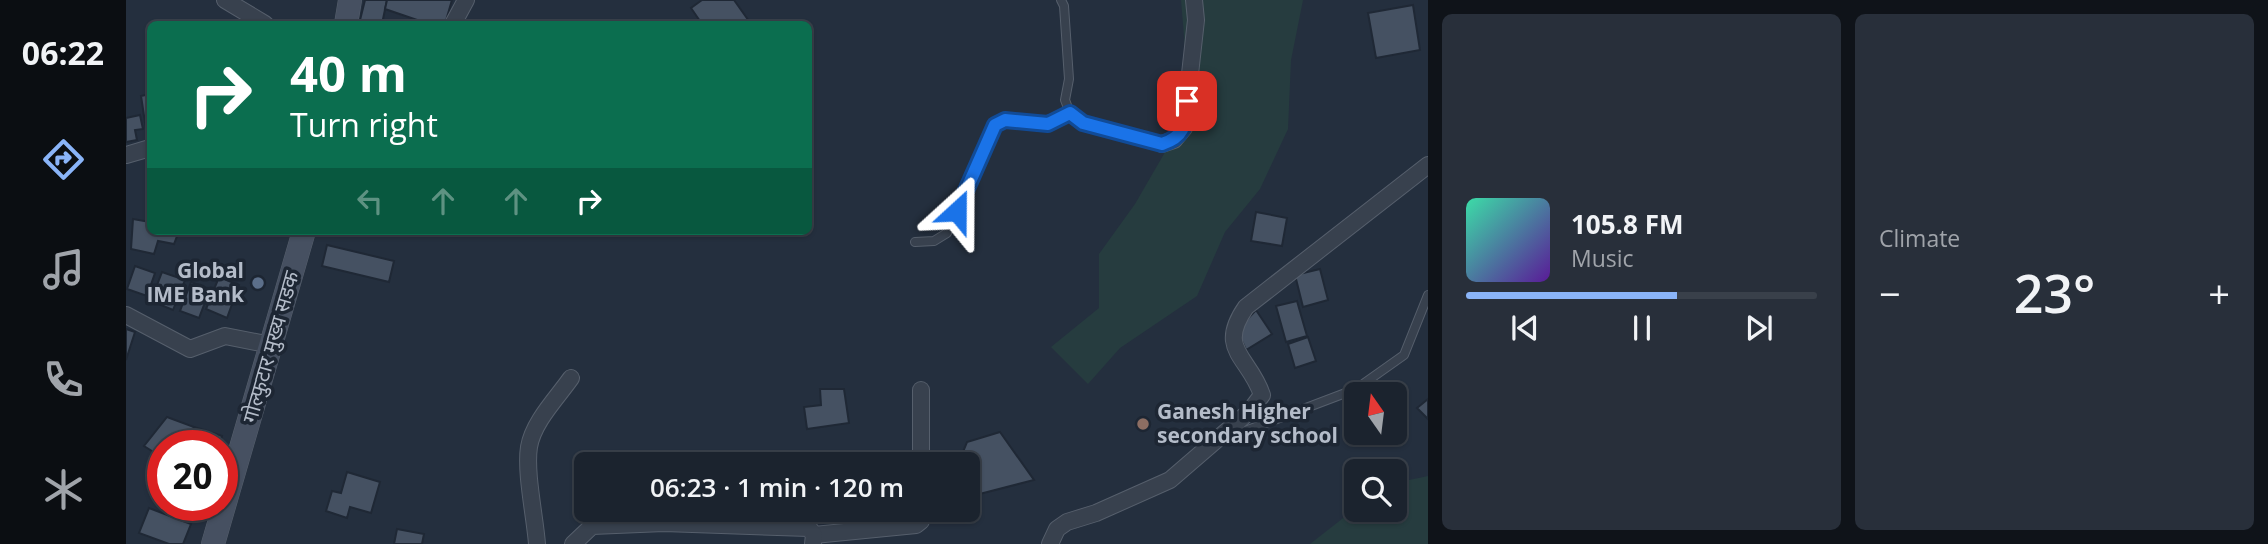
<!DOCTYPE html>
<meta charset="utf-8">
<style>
body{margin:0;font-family:"Open Sans","Noto Sans Devanagari",sans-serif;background:#282f3a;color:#f1f3f6;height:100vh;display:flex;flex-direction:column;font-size:26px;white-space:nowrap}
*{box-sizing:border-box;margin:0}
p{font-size:23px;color:#a0a4aa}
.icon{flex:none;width:38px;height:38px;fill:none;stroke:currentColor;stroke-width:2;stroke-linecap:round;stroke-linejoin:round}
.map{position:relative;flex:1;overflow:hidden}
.side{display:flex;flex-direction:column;gap:14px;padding:14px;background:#0f1319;width:840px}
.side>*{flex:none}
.hud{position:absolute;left:21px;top:21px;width:665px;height:214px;border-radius:10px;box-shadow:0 2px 5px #0004,0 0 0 2px #39404a;background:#0b6e4f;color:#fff;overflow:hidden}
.needle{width:46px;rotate:346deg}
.fabs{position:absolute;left:1218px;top:382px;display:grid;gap:14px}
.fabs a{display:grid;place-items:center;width:63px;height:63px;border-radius:10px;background:#1b232e;box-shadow:0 2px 5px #0004,0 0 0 2px #39404a;font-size:35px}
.speed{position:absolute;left:21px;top:430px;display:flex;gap:14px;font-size:35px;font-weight:700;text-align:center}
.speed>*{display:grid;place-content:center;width:91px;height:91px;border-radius:50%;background:#1b232e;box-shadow:0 2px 5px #0004,0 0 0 2px #39404a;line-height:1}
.speed .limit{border:10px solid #d22;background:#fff;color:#111}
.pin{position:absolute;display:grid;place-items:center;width:60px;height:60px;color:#fff;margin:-30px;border-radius:14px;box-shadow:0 4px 10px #0006}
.me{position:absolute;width:77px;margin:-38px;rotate:24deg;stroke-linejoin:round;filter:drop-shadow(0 0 5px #0008)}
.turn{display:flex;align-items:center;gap:24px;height:147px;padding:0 28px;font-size:32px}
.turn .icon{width:91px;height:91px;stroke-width:2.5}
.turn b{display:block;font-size:49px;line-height:60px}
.lanes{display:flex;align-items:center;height:66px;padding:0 28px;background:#0003;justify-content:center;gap:35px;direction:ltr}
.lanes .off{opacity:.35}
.big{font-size:52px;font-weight:600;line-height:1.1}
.side .card{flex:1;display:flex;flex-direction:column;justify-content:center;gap:10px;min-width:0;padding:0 24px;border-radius:10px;background:#282f3a}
.song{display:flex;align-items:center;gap:21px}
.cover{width:84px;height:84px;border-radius:10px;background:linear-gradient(135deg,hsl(160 70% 55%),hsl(270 70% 35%))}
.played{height:7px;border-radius:4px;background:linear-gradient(90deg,#8ab4f8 60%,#39404a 60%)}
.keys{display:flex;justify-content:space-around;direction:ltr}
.heat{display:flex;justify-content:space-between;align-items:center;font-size:38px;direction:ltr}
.side .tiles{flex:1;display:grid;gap:14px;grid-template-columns:repeat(2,1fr)}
.trip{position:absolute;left:448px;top:452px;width:406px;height:70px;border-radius:10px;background:#1b232e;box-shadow:0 2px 5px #0004,0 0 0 2px #39404a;font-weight:600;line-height:70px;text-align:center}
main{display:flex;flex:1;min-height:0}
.tab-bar{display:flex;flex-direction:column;width:126px;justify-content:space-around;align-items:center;background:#0b0e12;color:#a0a4aa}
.tab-bar .icon{width:49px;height:49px}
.tab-bar .current{color:#8ab4f8}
.tab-bar b{font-size:32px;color:#f1f3f6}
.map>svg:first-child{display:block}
</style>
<main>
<nav class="tab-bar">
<b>06:22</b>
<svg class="icon current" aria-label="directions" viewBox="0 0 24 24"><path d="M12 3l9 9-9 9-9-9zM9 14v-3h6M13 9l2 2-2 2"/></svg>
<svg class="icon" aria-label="music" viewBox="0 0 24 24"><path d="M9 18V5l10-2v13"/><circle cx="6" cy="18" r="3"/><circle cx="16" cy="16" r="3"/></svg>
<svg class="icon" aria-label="phone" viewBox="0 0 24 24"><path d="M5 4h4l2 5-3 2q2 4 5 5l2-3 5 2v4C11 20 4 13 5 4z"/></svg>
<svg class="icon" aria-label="climate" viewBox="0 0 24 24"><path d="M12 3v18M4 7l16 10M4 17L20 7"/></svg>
</nav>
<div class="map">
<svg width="1302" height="544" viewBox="0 0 1302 544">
<rect width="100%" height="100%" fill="#242f3e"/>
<g fill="#263c3f">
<polygon points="1055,0 1177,0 1165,60 1162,129 1134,189 1099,232 1071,296 994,348 962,384 925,347 973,308 973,254 1009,204 1064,109"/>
<polygon points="1302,476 1302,544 1184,544 1230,508 1269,509 1269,483"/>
</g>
<g fill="#455162" stroke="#1f2835" stroke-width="2">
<polygon points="239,0 261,0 256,24 233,24"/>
<polygon points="261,0 326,0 319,24 294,21 259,9"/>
<polygon points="576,0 608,0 625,24 576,24 565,8"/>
<polygon points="1287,5 1294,50 1250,58 1242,13"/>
<polygon points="24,94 24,128 20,129 15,96"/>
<polygon points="14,115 17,129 9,130 11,140 0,142 0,118"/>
<polygon points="1130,212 1161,218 1156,246 1125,241"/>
<polygon points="7,219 24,222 24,231 53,231 48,244 32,241 28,254 5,249"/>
<polygon points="201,245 268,261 263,282 196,266"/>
<polygon points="9,266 29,273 21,296 1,289"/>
<polygon points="1194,269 1202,300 1177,307 1169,275"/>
<polygon points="36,272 59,280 47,310 25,301"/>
<polygon points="93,277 113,285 101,318 80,309"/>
<polygon points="65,282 84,289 73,318 54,311"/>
<polygon points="1171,301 1181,336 1160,342 1150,306"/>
<polygon points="1130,310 1146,334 1120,350 1111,330"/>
<polygon points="0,329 9,332 0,360"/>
<polygon points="1182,337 1190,361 1169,368 1162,344"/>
<polygon points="694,389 718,389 723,423 681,429 678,407 695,405"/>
<polygon points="1302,399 1302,419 1291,408"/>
<polygon points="41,417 68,427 64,440 46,434 41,445 44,446 37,446 37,458 18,446"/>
<polygon points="68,427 96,436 93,446 62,446"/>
<polygon points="874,432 908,480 842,497 842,464 832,464 841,442"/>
<polygon points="221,472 254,482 245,513 224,507 221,518 200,511 206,491 215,493"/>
<polygon points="23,508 65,524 57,544 43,544 13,533"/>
<polygon points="271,529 298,534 296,544 268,544"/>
</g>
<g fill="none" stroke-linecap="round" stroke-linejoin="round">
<g stroke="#565f6c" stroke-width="10">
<g id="lane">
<polyline points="935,0 938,6 943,79 939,100 944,113 957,123 1036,144"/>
<polyline points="789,242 808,241 821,233 869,125 879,119 922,124 944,113"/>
<polyline points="1098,439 1230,389 1278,355 1302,295"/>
</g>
</g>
<g stroke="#565f6c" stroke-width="18">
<g id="street">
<polyline points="99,0 139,24"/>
<polyline points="327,24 340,0"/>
<polyline points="1036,144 1048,140 1058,128 1070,20 1068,0"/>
<polyline points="0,155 24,148"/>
<polyline points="0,315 64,349 99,336 145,345"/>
<polyline points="795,390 795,464"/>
<polyline points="688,535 790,525 795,521 799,509"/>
<path d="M411 544C409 517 399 472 403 447 407 422 431 398 445 378"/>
<polyline points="447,544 466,526 538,523 683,528 688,535 687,544"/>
<path d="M924 544 931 529 941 522 970 513 1044 480 1124 411 1136 395C1123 356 1090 350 1120 307L1302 165"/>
</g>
</g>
<g stroke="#565f6c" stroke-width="24">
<g id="secondary">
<polyline points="220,24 224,0"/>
<polyline points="87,544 178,231"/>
</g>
</g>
<use href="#lane" stroke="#38414e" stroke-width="8"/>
<use href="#street" stroke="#38414e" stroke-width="16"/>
<use href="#secondary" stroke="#465061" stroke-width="23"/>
</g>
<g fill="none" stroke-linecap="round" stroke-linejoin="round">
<g stroke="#114b97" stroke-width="18">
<path id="route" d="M831 211 869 125 879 120 922 124 944 113 957 123 1036 144C1060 136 1059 124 1061 101"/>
</g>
<use href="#route" stroke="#1a73e8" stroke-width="12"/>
</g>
<circle fill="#5c6f8a" stroke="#1d2633" stroke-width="2.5" cx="132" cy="283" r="7"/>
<circle fill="#8d6e63" stroke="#1d2633" stroke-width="2.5" cx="1017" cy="424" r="7"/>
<g text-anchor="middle" stroke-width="7" stroke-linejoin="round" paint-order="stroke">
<g font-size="21" font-weight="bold" fill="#b4bcc9" stroke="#1d2633" text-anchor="end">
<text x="118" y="278">Global<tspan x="118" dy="24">IME Bank</tspan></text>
<text x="1031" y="419" text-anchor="start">Ganesh Higher<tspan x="1031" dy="24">secondary school</tspan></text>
</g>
<g font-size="21" fill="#b4bcc9" stroke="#1d2633">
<text transform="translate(145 347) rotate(-74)" y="7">गोल्फुटार मुख्य सडक</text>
</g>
</g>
</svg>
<div class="fabs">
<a><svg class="needle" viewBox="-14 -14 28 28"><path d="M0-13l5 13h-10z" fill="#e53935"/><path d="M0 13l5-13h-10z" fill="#a0a4aa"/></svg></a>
<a><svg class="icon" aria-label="search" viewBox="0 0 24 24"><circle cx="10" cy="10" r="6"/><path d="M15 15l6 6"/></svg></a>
</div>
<div class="speed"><div class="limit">20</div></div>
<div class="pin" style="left:1061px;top:101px;background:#d93025"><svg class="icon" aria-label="arrive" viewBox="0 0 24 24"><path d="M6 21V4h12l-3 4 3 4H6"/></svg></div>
<svg class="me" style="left:831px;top:211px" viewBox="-20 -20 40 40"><path d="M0-17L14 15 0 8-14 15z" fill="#1a73e8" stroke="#fff" stroke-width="4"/></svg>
<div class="trip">06:23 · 1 min · 120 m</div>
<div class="hud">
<div class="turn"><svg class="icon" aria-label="right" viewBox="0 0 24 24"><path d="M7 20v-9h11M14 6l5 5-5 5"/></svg><div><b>40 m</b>Turn right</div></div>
<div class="lanes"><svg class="icon off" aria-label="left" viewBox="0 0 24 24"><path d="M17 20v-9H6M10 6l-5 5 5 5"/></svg><svg class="icon off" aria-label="ahead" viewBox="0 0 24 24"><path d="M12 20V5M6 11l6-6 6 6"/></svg><svg class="icon off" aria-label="ahead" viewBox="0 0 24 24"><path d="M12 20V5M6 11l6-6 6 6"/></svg><svg class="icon" aria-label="right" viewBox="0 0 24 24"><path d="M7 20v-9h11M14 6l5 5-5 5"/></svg></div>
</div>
</div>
<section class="side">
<div class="tiles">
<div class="card">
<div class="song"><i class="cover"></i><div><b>105.8 FM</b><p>Music</p></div></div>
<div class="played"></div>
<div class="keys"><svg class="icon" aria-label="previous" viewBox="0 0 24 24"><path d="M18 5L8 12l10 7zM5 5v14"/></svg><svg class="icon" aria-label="pause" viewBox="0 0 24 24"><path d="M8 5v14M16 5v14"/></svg><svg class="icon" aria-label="next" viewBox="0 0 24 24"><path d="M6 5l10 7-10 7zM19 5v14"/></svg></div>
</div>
<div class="card"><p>Climate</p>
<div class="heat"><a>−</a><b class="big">23°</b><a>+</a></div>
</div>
</div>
</section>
</main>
